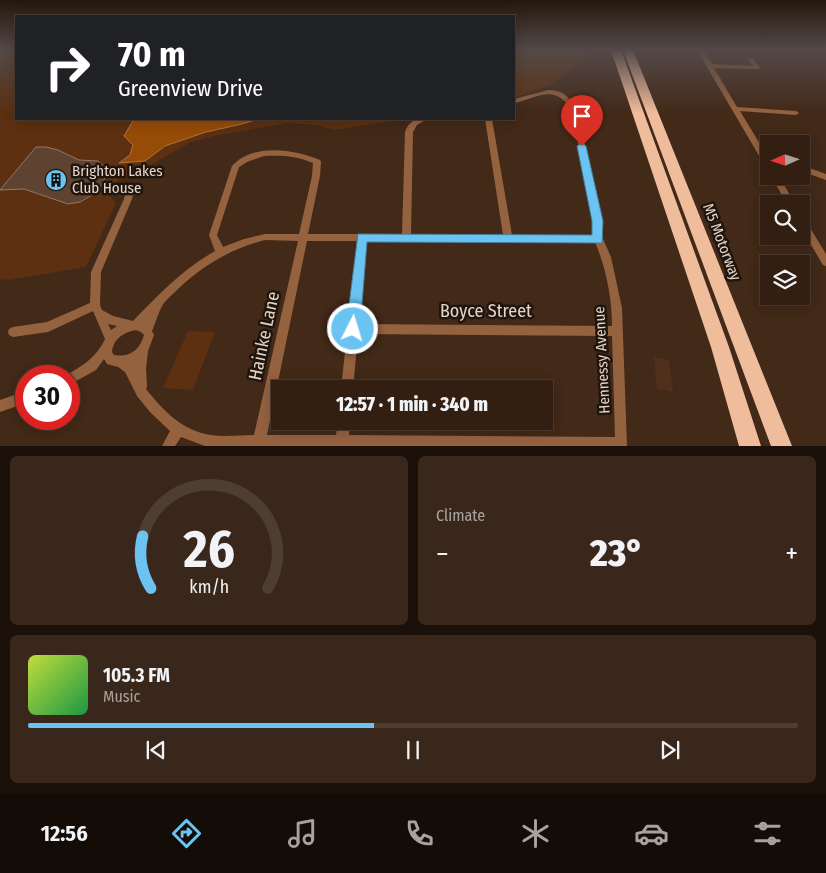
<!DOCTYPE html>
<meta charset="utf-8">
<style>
body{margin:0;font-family:"Fira Sans Condensed",sans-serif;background:#3a271b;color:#f1f3f6;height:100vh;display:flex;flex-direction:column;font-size:19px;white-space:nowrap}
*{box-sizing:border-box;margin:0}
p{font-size:16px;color:#a8a29f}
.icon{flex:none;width:28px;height:28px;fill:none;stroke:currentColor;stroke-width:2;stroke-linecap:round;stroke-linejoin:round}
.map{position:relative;height:446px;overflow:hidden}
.drawer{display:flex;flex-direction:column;gap:10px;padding:10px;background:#1c110a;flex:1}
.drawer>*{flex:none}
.guide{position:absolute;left:15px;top:15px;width:500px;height:105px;border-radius:0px;box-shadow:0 2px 12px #0003,0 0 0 1px #4d3d32;background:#202124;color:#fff;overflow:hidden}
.needle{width:32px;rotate:267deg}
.buttons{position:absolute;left:760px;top:135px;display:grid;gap:10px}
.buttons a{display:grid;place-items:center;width:50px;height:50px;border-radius:0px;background:#321f12;box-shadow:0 2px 12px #0003,0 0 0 1px #4d3d32;font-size:25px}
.speed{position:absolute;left:15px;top:365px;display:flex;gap:10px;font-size:25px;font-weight:700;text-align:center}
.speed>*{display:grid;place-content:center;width:65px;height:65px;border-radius:50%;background:#321f12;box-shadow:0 2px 12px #0003,0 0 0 1px #4d3d32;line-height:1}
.speed .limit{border:8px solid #d22;background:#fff;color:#111}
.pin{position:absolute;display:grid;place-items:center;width:42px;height:42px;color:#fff;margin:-51px -21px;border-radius:50% 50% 50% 0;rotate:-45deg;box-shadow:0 0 5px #0007}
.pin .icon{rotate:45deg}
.me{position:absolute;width:55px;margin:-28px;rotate:5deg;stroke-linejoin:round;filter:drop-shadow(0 0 4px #0008)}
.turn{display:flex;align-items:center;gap:18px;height:105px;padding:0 20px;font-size:22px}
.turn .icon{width:65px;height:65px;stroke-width:2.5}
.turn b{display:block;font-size:35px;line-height:42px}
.big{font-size:38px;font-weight:800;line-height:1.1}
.drawer .widget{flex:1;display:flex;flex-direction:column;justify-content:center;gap:8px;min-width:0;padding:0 18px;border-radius:8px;background:#3a271b}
.drawer .dial{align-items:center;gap:0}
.dial svg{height:130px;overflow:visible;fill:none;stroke:#4d3d32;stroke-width:7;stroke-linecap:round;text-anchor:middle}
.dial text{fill:#f1f3f6;stroke:none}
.song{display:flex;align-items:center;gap:15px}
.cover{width:60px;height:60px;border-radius:8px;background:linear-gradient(135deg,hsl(70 70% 55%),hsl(140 70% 35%))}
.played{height:5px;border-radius:2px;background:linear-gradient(90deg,#6bc3f2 45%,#4d3d32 45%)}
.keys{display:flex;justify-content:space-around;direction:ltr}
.heat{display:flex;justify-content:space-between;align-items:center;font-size:28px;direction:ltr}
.drawer .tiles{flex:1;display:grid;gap:10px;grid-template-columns:1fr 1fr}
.widget:last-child{grid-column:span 2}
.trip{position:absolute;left:271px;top:380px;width:282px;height:50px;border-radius:0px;background:#321f12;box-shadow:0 2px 12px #0003,0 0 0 1px #4d3d32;font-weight:800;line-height:50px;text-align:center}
.tab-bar{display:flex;height:80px;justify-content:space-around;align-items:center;background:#140c07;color:#a8a29f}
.tab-bar .icon{width:35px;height:35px}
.tab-bar .active{color:#6bc3f2}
.tab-bar b{font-size:22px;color:#f1f3f6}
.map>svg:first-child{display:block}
</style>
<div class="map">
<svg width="826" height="446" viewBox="0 0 826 446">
<rect width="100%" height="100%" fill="#422918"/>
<polygon fill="#4f301c" points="654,357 669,360 673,392 657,388"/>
<g fill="#5c3010">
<polygon points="0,50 16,50 16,119 405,119 335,130 316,125 289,123 214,136 191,142 137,173 117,181 110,196 116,203 86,267 9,280 0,279"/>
<polygon points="514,50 587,50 589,57 550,85 514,98"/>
<polygon points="188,331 215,332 193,390 163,388"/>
</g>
<polygon fill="#964b07" stroke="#ad7441" points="134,119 258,119 242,124 206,132 165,146 145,161 119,163 130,155 133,145 124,136"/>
<polygon fill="#5e4331" stroke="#957765" points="36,147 46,147 58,150 79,160 98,161 104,166 106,175 101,186 92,195 80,202 68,204 24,189 0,190"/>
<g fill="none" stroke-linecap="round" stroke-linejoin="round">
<g fill="#956240" fill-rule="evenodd">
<polygon points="697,50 703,50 712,64 753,66 748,59 753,58 760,68 759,69 714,68 737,107 796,111 799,113 796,115 740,111 769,159 769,169 765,166"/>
<path d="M548 90C563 90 569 97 577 109L602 221 603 239 611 257 622 308 627 446H205L181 437 175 446H162L170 431 150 412 137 396 125 372 118 367 107 364 104 359 96 370 69 385V376H65C82 366 96 358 105 339L93 311 48 332 13 337 9 335 8 332 9 329 13 327 47 322 90 303 91 272 124 199 125 194 121 189 125 186 128 187 133 194 132 199 101 272 100 305 102 310 113 316 133 321C158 295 183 269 215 251L209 235 232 166C253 143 294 149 320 160L321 162 320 176 308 234H402L405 132C409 121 416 118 427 119L417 125 413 132 411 234 503 235 485 119H492L512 235H594V221L571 109C554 83 538 98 514 103V99ZM264 156C281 155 297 156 313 163L312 176 299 234H265L244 239 223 247 217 235 239 167 247 162ZM265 240 298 241 254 435C240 435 225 437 211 435 182 431 163 410 146 389L147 386 146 369 148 351 154 335 152 331C156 322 159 310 164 303 168 298 174 293 178 289 203 265 231 249 265 240ZM307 241H357L341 389H353L358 334 612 336 615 437 349 435 350 421H338L336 435H267ZM366 241 595 242C606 268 612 298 612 326L359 324ZM108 324 117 326 111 330ZM136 330 141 332 144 335C140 350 129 358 114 355L112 352C113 339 124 332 136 330Z"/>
<polygon points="801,165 826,174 826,180 801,171"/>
<polygon points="771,176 779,176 795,204 787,204"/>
<polygon points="801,217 804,218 826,254 826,266 823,265 801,228"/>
<polygon points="26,391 26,403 0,412 0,400"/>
</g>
<g fill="#efbc9c" fill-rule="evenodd">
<polygon points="611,50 621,50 729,347 761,446 739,446 711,347"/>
<polygon points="623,50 633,50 792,446 771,446"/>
</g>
</g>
<linearGradient id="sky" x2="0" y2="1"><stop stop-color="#24170d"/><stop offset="0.44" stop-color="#544948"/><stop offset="1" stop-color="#544948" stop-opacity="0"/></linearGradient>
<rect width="826" height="113" fill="url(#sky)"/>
<polygon fill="#6bc3f2" stroke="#467f9d" points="582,143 586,146 603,221 602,243 367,242 360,329 358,333 353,335 348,333 346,329 358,234 592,235 592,221 577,146"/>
<defs>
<g id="building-disc" transform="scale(1.125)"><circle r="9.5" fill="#6bc3f2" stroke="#20150d"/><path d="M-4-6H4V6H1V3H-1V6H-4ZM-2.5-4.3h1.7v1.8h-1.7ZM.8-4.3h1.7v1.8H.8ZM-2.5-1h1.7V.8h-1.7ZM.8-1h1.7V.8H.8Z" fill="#111"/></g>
</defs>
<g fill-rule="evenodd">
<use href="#building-disc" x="56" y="180"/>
</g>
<g text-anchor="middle" stroke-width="5" stroke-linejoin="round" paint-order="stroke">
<g font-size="15" fill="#e4d4c9" stroke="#20150d" text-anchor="start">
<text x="72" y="176">Brighton Lakes<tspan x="72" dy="17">Club House</tspan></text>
</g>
<g font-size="15" fill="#e4d4c9" stroke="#20150d">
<text transform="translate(722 242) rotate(69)" y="5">M5 Motorway</text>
<text transform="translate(602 360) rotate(-93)" y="5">Hennessy Avenue</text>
</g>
<g font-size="18" fill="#e4d4c9" stroke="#20150d">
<text x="486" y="317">Boyce Street</text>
<text transform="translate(264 336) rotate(-78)" y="6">Hainke Lane</text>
</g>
</g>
</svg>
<div class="buttons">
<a><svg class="needle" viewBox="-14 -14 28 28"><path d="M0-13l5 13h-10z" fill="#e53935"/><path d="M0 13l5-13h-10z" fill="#a8a29f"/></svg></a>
<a><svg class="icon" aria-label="search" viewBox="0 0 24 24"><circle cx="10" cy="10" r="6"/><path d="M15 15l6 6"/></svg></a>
<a><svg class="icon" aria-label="layers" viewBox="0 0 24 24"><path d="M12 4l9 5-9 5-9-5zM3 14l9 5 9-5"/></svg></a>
</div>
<div class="speed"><div class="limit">30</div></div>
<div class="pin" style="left:582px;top:146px;background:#d93025"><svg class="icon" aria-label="arrive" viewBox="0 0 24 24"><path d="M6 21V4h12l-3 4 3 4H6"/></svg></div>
<svg class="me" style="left:353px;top:329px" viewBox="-20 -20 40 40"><circle r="17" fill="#6bc3f2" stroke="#fff" stroke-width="3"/><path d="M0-11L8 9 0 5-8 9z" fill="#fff"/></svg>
<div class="trip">12:57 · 1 min · 340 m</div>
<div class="guide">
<div class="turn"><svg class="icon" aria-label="right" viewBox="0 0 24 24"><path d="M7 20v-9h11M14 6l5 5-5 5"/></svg><div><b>70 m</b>Greenview Drive</div></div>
</div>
</div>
<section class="drawer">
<div class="tiles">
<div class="widget dial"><svg viewBox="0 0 100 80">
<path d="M14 69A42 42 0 1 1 86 69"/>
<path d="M14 69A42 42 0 0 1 9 37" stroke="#6bc3f2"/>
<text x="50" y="56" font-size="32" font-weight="700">26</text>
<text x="50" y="72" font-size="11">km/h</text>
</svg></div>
<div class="widget"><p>Climate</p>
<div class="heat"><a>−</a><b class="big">23°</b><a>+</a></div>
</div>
<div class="widget">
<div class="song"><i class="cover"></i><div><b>105.3 FM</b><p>Music</p></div></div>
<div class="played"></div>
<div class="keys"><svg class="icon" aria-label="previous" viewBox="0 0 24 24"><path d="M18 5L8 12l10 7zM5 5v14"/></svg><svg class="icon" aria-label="pause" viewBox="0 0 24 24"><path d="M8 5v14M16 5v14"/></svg><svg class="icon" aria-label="next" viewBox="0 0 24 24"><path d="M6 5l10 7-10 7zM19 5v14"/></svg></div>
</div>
</div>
</section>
<nav class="tab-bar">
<b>12:56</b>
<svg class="icon active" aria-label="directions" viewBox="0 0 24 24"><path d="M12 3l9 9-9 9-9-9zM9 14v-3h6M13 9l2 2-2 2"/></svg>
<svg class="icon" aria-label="music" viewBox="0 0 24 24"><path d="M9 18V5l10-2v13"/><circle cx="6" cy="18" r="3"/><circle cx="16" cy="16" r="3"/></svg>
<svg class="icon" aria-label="phone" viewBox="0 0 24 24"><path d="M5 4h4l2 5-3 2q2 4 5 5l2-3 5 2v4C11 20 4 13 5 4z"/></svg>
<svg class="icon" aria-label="climate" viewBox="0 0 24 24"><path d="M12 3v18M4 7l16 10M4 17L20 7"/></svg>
<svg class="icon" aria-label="car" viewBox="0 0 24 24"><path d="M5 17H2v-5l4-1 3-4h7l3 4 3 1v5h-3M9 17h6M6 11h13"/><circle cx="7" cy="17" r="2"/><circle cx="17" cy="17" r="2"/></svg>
<svg class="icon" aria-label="filters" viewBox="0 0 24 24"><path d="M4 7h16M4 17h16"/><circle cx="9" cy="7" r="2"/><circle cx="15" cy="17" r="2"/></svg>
</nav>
